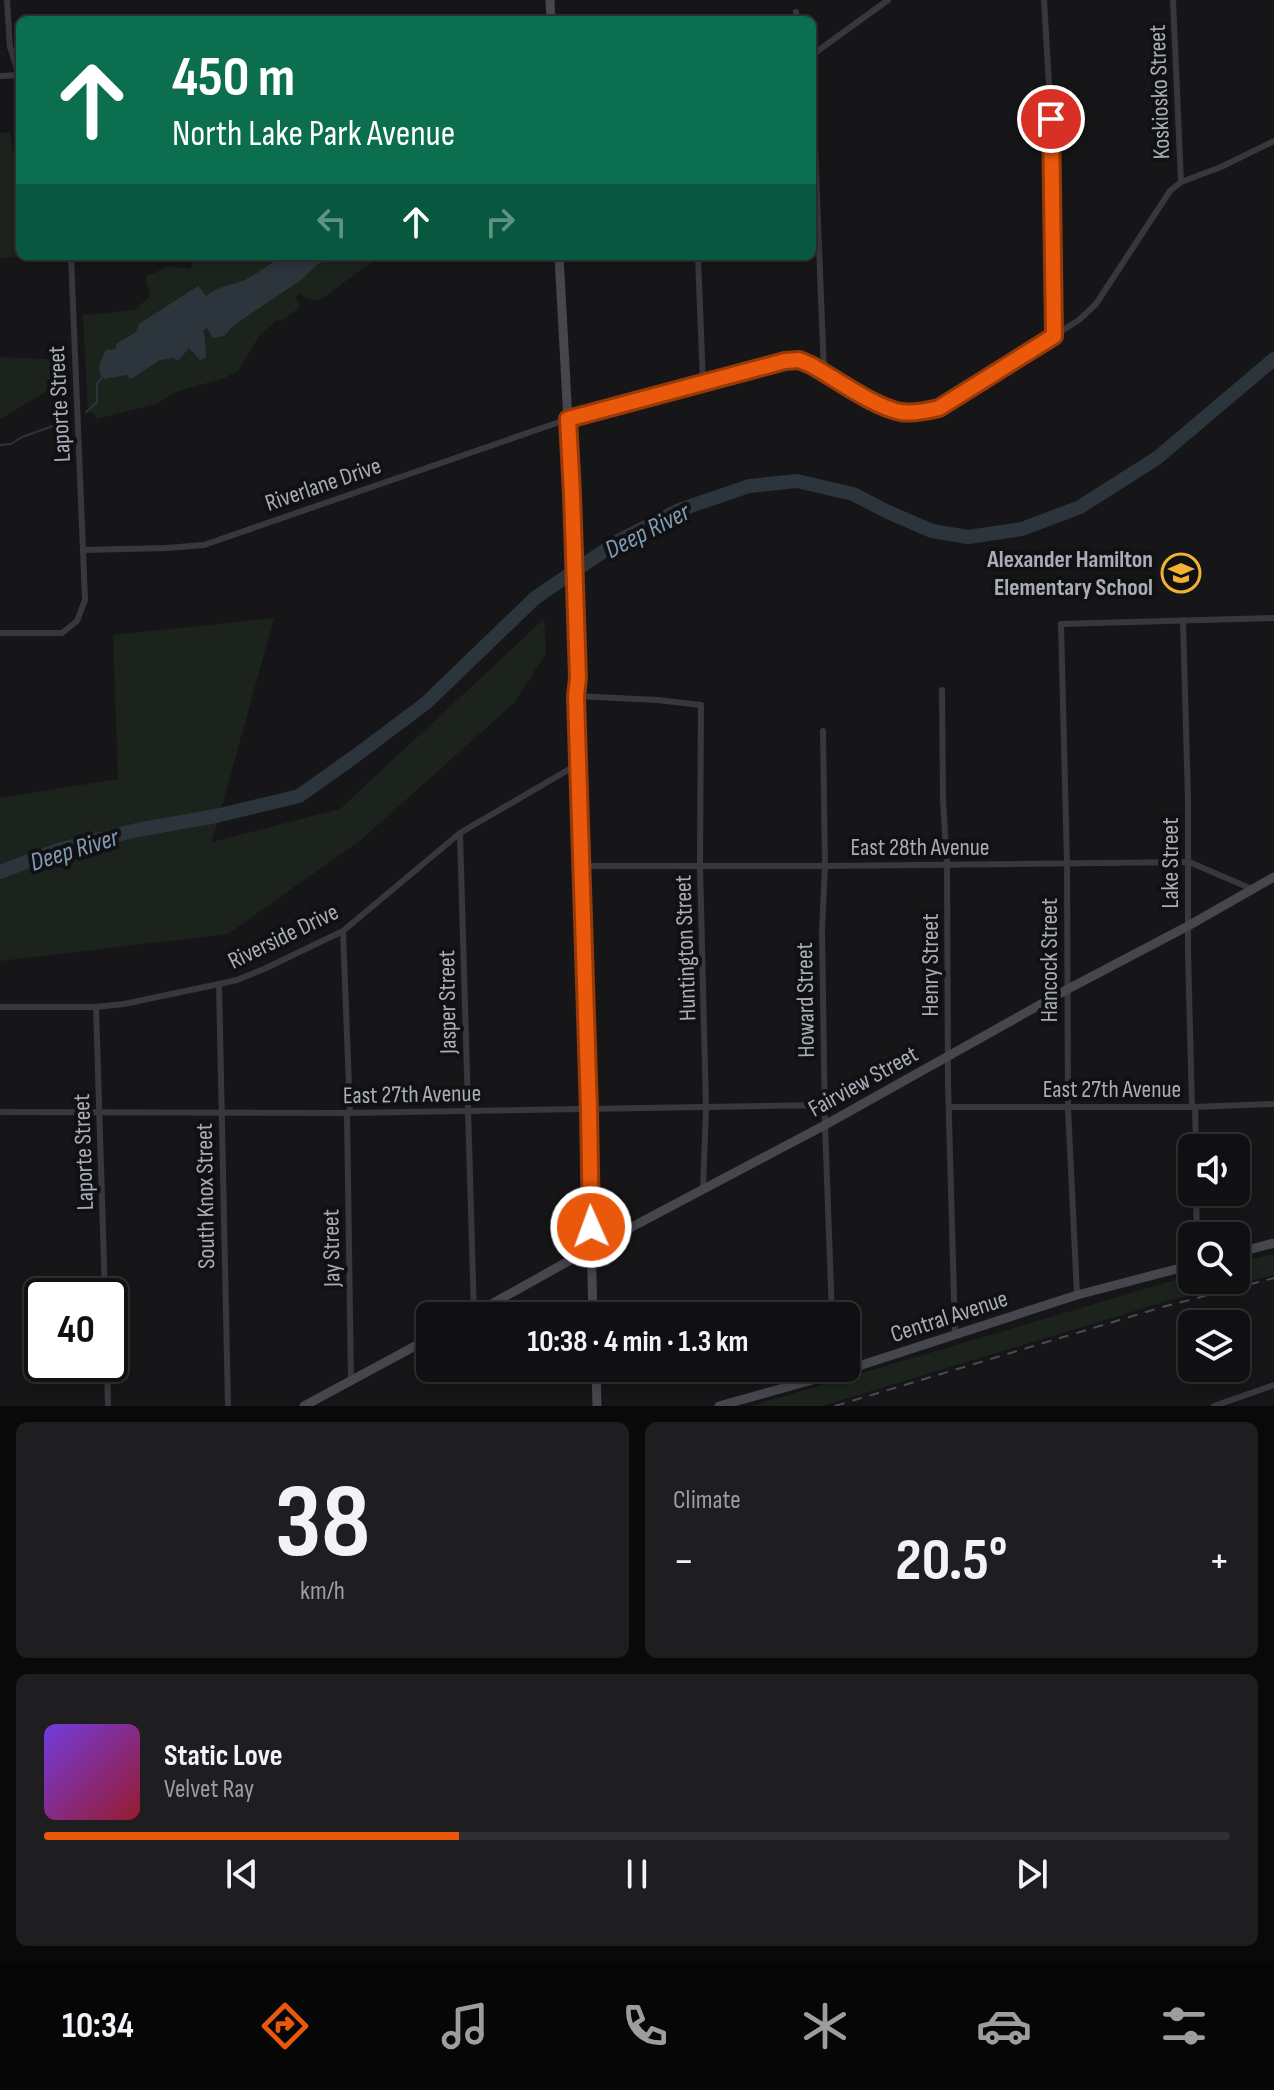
<!DOCTYPE html>
<meta charset="utf-8">
<style>
body{margin:0;font-family:"Sofia Sans Condensed",sans-serif;background:#1e1e20;color:#f1f3f6;height:100vh;display:flex;flex-direction:column;font-size:30px;white-space:nowrap}
*{box-sizing:border-box;margin:0}
p{font-size:26px;color:#9c9d9f}
.icon{flex:none;width:44px;height:44px;fill:none;stroke:currentColor;stroke-width:2;stroke-linecap:round;stroke-linejoin:round}
.map{position:relative;height:1406px;overflow:hidden}
.drawer{display:flex;flex-direction:column;gap:16px;padding:16px;background:#09090a;flex:1}
.drawer>*{flex:none}
.guide{position:absolute;left:16px;top:16px;width:800px;height:244px;border-radius:12px;box-shadow:0 4px 12px #0003,0 0 0 2px #303032;background:#0b6e4f;color:#fff;overflow:hidden}
.controls{position:absolute;left:1178px;top:1134px;display:grid;gap:16px}
.controls a{display:grid;place-items:center;width:72px;height:72px;border-radius:12px;background:#101012;box-shadow:0 4px 12px #0003,0 0 0 2px #303032;font-size:40px}
.speed{position:absolute;left:24px;top:1278px;display:flex;gap:16px;font-size:40px;font-weight:700;text-align:center}
.speed>*{display:grid;place-content:center;width:104px;height:104px;border-radius:50%;background:#101012;box-shadow:0 4px 12px #0003,0 0 0 2px #303032;line-height:1}
.speed .limit{border:4px solid #111;border-radius:12px;background:#fff;color:#111}
.pin{position:absolute;display:grid;place-items:center;width:68px;height:68px;color:#fff;margin:-34px;border:4px solid #fff;border-radius:50%;box-shadow:0 2px 8px #0007}
.me{position:absolute;width:88px;margin:-44px;rotate:358deg;stroke-linejoin:round;filter:drop-shadow(0 0 6px #0008)}
.turn{display:flex;align-items:center;gap:28px;height:168px;padding:0 24px;font-size:36px}
.turn .icon{width:104px;height:104px;stroke-width:2.5}
.turn b{display:block;font-size:56px;line-height:68px}
.lanes{display:flex;align-items:center;height:76px;padding:0 24px;background:#0003;justify-content:center;gap:40px;direction:ltr}
.lanes .off{opacity:.35}
.big{font-size:60px;font-weight:700;line-height:1.1}
.drawer .tile{flex:1;display:flex;flex-direction:column;justify-content:center;gap:12px;min-width:0;padding:0 28px;border-radius:12px;background:#1e1e20}
.drawer .dial{align-items:center;gap:0}
.dial b{font-size:104px;line-height:1}
.song{display:flex;align-items:center;gap:24px}
.cover{width:96px;height:96px;border-radius:12px;background:linear-gradient(135deg,hsl(260 70% 55%),hsl(350 70% 35%))}
.played{height:8px;border-radius:4px;background:linear-gradient(90deg,#ea580c 35%,#303032 35%)}
.keys{display:flex;justify-content:space-around;direction:ltr}
.heat{display:flex;justify-content:space-between;align-items:center;font-size:44px;direction:ltr}
.drawer .tiles{flex:1;display:grid;gap:16px;grid-template-columns:1fr 1fr}
.tile:last-child{grid-column:span 2}
.trip{position:absolute;left:416px;top:1302px;width:444px;height:80px;border-radius:12px;background:#101012;box-shadow:0 4px 12px #0003,0 0 0 2px #303032;font-weight:700;line-height:80px;text-align:center}
.dock{display:flex;height:128px;justify-content:space-around;align-items:center;background:#060607;color:#9c9d9f}
.dock .icon{width:56px;height:56px}
.dock .current{color:#ea580c}
.dock b{font-size:36px;color:#f1f3f6}
.map>svg:first-child{display:block}
</style>
<div class="map">
<svg width="1274" height="1406" viewBox="0 0 1274 1406">
<rect width="100%" height="100%" fill="#161618"/>
<g fill="#1c231d">
<polygon points="10,132 20,194 20,256 30,256 0,258 0,133"/>
<path d="M195 256H380L320 300C310 300 305 299 299 293L296 297 300 307 281 321 277 320 259 336 238 371 224 378 176 392 156 404 96 419 95 414 88 411 83 315 135 310 150 296 145 277 169 266 190 269Z"/>
<polygon points="0,357 63,360 66,380 0,419"/>
<polygon points="274,618 212,842 340,809 544,619 546,653 514,703 362,839 228,934 0,961 0,798 118,779 113,635"/>
<polygon points="1274,1254 1274,1275 1167,1301 822,1406 751,1406 1192,1275 1192,1280 1236,1280 1236,1263"/>
</g>
<path fill="#2c353c" d="M287 256H333L317 265 301 280 234 325 224 336 213 338 207 328 203 330 205 338 206 357 200 360 189 348 178 361 173 358 160 360 131 379 127 375 104 379C95 369 101 361 106 350L116 349V344L136 332 139 324 198 286 206 296C216 287 229 286 242 281 258 275 268 262 287 256Z"/>
<g fill="none" stroke-linecap="round" stroke-linejoin="round">
<g stroke="#2c353c" stroke-width="2">
<polyline points="86,412 97,402 97,384 102,377"/>
<polyline points="0,445 11,444 22,437 53,426 62,415 71,411"/>
</g>
<polyline stroke="#2c353c" stroke-width="14" points="0,872 61,849 137,830 216,816 299,796 354,757 426,703 535,598 620,540 679,510 749,486 797,481 853,494 888,512 932,531 968,537 1022,529 1080,507 1157,458 1274,359"/>
<g stroke="#37383d" stroke-width="6">
<polyline points="7,0 10,47 20,77"/>
<polyline points="1044,0 1051,119 1054,336"/>
<polyline points="1173,0 1181,182"/>
<polyline points="796,12 798,20"/>
<polyline points="812,55 888,0"/>
<polyline points="812,71 824,372"/>
<polyline points="0,76 19,75"/>
<polyline points="698,256 703,384"/>
<path d="M84 550 166 548 204 545 568 419 785 361 799 360 811 365C836 379 873 407 901 412 914 414 927 411 939 408L1079 320 1096 304 1170 191 1181 182 1221 167 1274 141"/>
<polyline points="1183,620 1188,800 1188,951 1192,1107"/>
<polyline points="0,633 62,633 77,621 85,600 71,256"/>
<polyline points="942,690 943,800 947,865 948,1083 955,1334"/>
<polyline points="576,696 657,700 701,705 700,866 706,1108 703,1190"/>
<polyline points="823,731 825,866 822,930 825,1125 832,1316"/>
<polyline points="460,834 474,1314"/>
<polyline points="582,866 825,866 1189,862 1252,889"/>
<polyline points="343,931 350,1113"/>
<polyline points="219,984 228,1406"/>
<polyline points="0,1007 96,1007 124,1004 219,984 237,980 264,969 343,931 460,833 580,763"/>
<polyline points="96,1007 105,1296"/>
<polyline points="949,1107 1192,1107 1274,1104"/>
<polyline points="1195,1107 1196,1148"/>
<polyline points="0,1112 347,1113 825,1105"/>
<polyline points="347,1113 351,1382"/>
<polyline points="1196,1192 1197,1236"/>
<polyline points="1077,1295 1068,1107 1067,864 1061,624 1274,618"/>
<polyline points="107,1364 108,1406"/>
<polyline points="1214,1406 1274,1385"/>
</g>
<g stroke="#45474d" stroke-width="9">
<polyline points="550,0 551,20"/>
<polyline points="559,256 572,494 593,1316"/>
<polyline points="1236,1253 1274,1243"/>
<polyline points="470,1316 592,1248 825,1125 1068,989 1188,926 1274,877"/>
<polyline points="596,1368 597,1406"/>
<polyline points="304,1406 430,1338"/>
<polyline points="719,1406 834,1374 1077,1295 1192,1265"/>
</g>
<polyline stroke="#4a4c52" stroke-width="2" stroke-dasharray="10 8" stroke-linecap="butt" points="835,1406 1166,1306 1274,1278"/>
</g>
<g fill="none" stroke-linecap="round" stroke-linejoin="round">
<g stroke="#983908" stroke-width="20">
<path id="route" d="M591 1227 589 1110 576 696 578 678 572 494 568 419 785 361 799 360 811 365C836 379 874 407 901 412 914 414 927 411 939 408L1054 336 1051 119"/>
</g>
<use href="#route" stroke="#ea580c" stroke-width="14"/>
</g>
<defs>
<g id="school-ring" transform="scale(2)"><circle r="9.5" fill="#111113" stroke="#f2b134" stroke-width="1.5"/><path d="M0-5L7-2L0 1L-7-2ZM-4 1L0 2.5L4 1V4Q0 6-4 4Z" fill="#f2b134"/></g>
</defs>
<g fill-rule="evenodd">
<use href="#school-ring" x="1181" y="573"/>
</g>
<g text-anchor="middle" stroke-width="8" stroke-linejoin="round" paint-order="stroke">
<g font-size="24" fill="#a8adb8" stroke="#111113">
<text transform="translate(1159 92) rotate(-92)" y="8">Koskiosko Street</text>
<text transform="translate(59 404) rotate(-93)" y="8">Laporte Street</text>
<text transform="translate(323 484) rotate(-19)" y="8">Riverlane Drive</text>
<text x="920" y="855">East 28th Avenue</text>
<text transform="translate(1170 863) rotate(-90)" y="8">Lake Street</text>
<text transform="translate(283 936) rotate(-26)" y="8">Riverside Drive</text>
<text transform="translate(685 948) rotate(-92)" y="8">Huntington Street</text>
<text transform="translate(1049 960) rotate(-90)" y="8">Hancock Street</text>
<text transform="translate(930 965) rotate(-90)" y="8">Henry Street</text>
<text transform="translate(805 1000) rotate(-91)" y="8">Howard Street</text>
<text transform="translate(447 1002) rotate(-91)" y="8">Jasper Street</text>
<text transform="translate(863 1081) rotate(-29)" y="8">Fairview Street</text>
<text x="1112" y="1097">East 27th Avenue</text>
<text transform="translate(412 1094) rotate(-1)" y="8">East 27th Avenue</text>
<text transform="translate(83 1152) rotate(-92)" y="8">Laporte Street</text>
<text transform="translate(205 1196) rotate(-91)" y="8">South Knox Street</text>
<text transform="translate(331 1248) rotate(-91)" y="8">Jay Street</text>
<text transform="translate(949 1316) rotate(-18)" y="8">Central Avenue</text>
</g>
<g font-size="24" font-weight="bold" fill="#a8adb8" stroke="#111113" text-anchor="end">
<text x="1153" y="567">Alexander Hamilton<tspan x="1153" dy="28">Elementary School</tspan></text>
</g>
<g font-size="26" font-style="italic" fill="#7f9bb3" stroke="#111113">
<text transform="translate(647 530) rotate(-27)" y="9">Deep River</text>
<text transform="translate(74 849) rotate(-17)" y="9">Deep River</text>
</g>
</g>
</svg>
<div class="controls">
<a><svg class="icon" aria-label="sound" viewBox="0 0 24 24"><path d="M4 9h4l5-4v14l-5-4H4zM17 9q2 3 0 6"/></svg></a>
<a><svg class="icon" aria-label="search" viewBox="0 0 24 24"><circle cx="10" cy="10" r="6"/><path d="M15 15l6 6"/></svg></a>
<a><svg class="icon" aria-label="layers" viewBox="0 0 24 24"><path d="M12 4l9 5-9 5-9-5zM3 14l9 5 9-5"/></svg></a>
</div>
<div class="speed"><div class="limit">40</div></div>
<div class="pin" style="left:1051px;top:119px;background:#d93025"><svg class="icon" aria-label="arrive" viewBox="0 0 24 24"><path d="M6 21V4h12l-3 4 3 4H6"/></svg></div>
<svg class="me" style="left:591px;top:1227px" viewBox="-20 -20 40 40"><circle r="17" fill="#ea580c" stroke="#fff" stroke-width="3"/><path d="M0-11L8 9 0 5-8 9z" fill="#fff"/></svg>
<div class="trip">10:38 · 4 min · 1.3 km</div>
<div class="guide">
<div class="turn"><svg class="icon" aria-label="ahead" viewBox="0 0 24 24"><path d="M12 20V5M6 11l6-6 6 6"/></svg><div><b>450 m</b>North Lake Park Avenue</div></div>
<div class="lanes"><svg class="icon off" aria-label="left" viewBox="0 0 24 24"><path d="M17 20v-9H6M10 6l-5 5 5 5"/></svg><svg class="icon" aria-label="ahead" viewBox="0 0 24 24"><path d="M12 20V5M6 11l6-6 6 6"/></svg><svg class="icon off" aria-label="right" viewBox="0 0 24 24"><path d="M7 20v-9h11M14 6l5 5-5 5"/></svg></div>
</div>
</div>
<section class="drawer">
<div class="tiles">
<div class="tile dial"><b>38</b><p>km/h</p></div>
<div class="tile"><p>Climate</p>
<div class="heat"><a>−</a><b class="big">20.5°</b><a>+</a></div>
</div>
<div class="tile">
<div class="song"><i class="cover"></i><div><b>Static Love</b><p>Velvet Ray</p></div></div>
<div class="played"></div>
<div class="keys"><svg class="icon" aria-label="previous" viewBox="0 0 24 24"><path d="M18 5L8 12l10 7zM5 5v14"/></svg><svg class="icon" aria-label="pause" viewBox="0 0 24 24"><path d="M8 5v14M16 5v14"/></svg><svg class="icon" aria-label="next" viewBox="0 0 24 24"><path d="M6 5l10 7-10 7zM19 5v14"/></svg></div>
</div>
</div>
</section>
<nav class="dock">
<b>10:34</b>
<svg class="icon current" aria-label="directions" viewBox="0 0 24 24"><path d="M12 3l9 9-9 9-9-9zM9 14v-3h6M13 9l2 2-2 2"/></svg>
<svg class="icon" aria-label="music" viewBox="0 0 24 24"><path d="M9 18V5l10-2v13"/><circle cx="6" cy="18" r="3"/><circle cx="16" cy="16" r="3"/></svg>
<svg class="icon" aria-label="phone" viewBox="0 0 24 24"><path d="M5 4h4l2 5-3 2q2 4 5 5l2-3 5 2v4C11 20 4 13 5 4z"/></svg>
<svg class="icon" aria-label="climate" viewBox="0 0 24 24"><path d="M12 3v18M4 7l16 10M4 17L20 7"/></svg>
<svg class="icon" aria-label="car" viewBox="0 0 24 24"><path d="M5 17H2v-5l4-1 3-4h7l3 4 3 1v5h-3M9 17h6M6 11h13"/><circle cx="7" cy="17" r="2"/><circle cx="17" cy="17" r="2"/></svg>
<svg class="icon" aria-label="filters" viewBox="0 0 24 24"><path d="M4 7h16M4 17h16"/><circle cx="9" cy="7" r="2"/><circle cx="15" cy="17" r="2"/></svg>
</nav>
